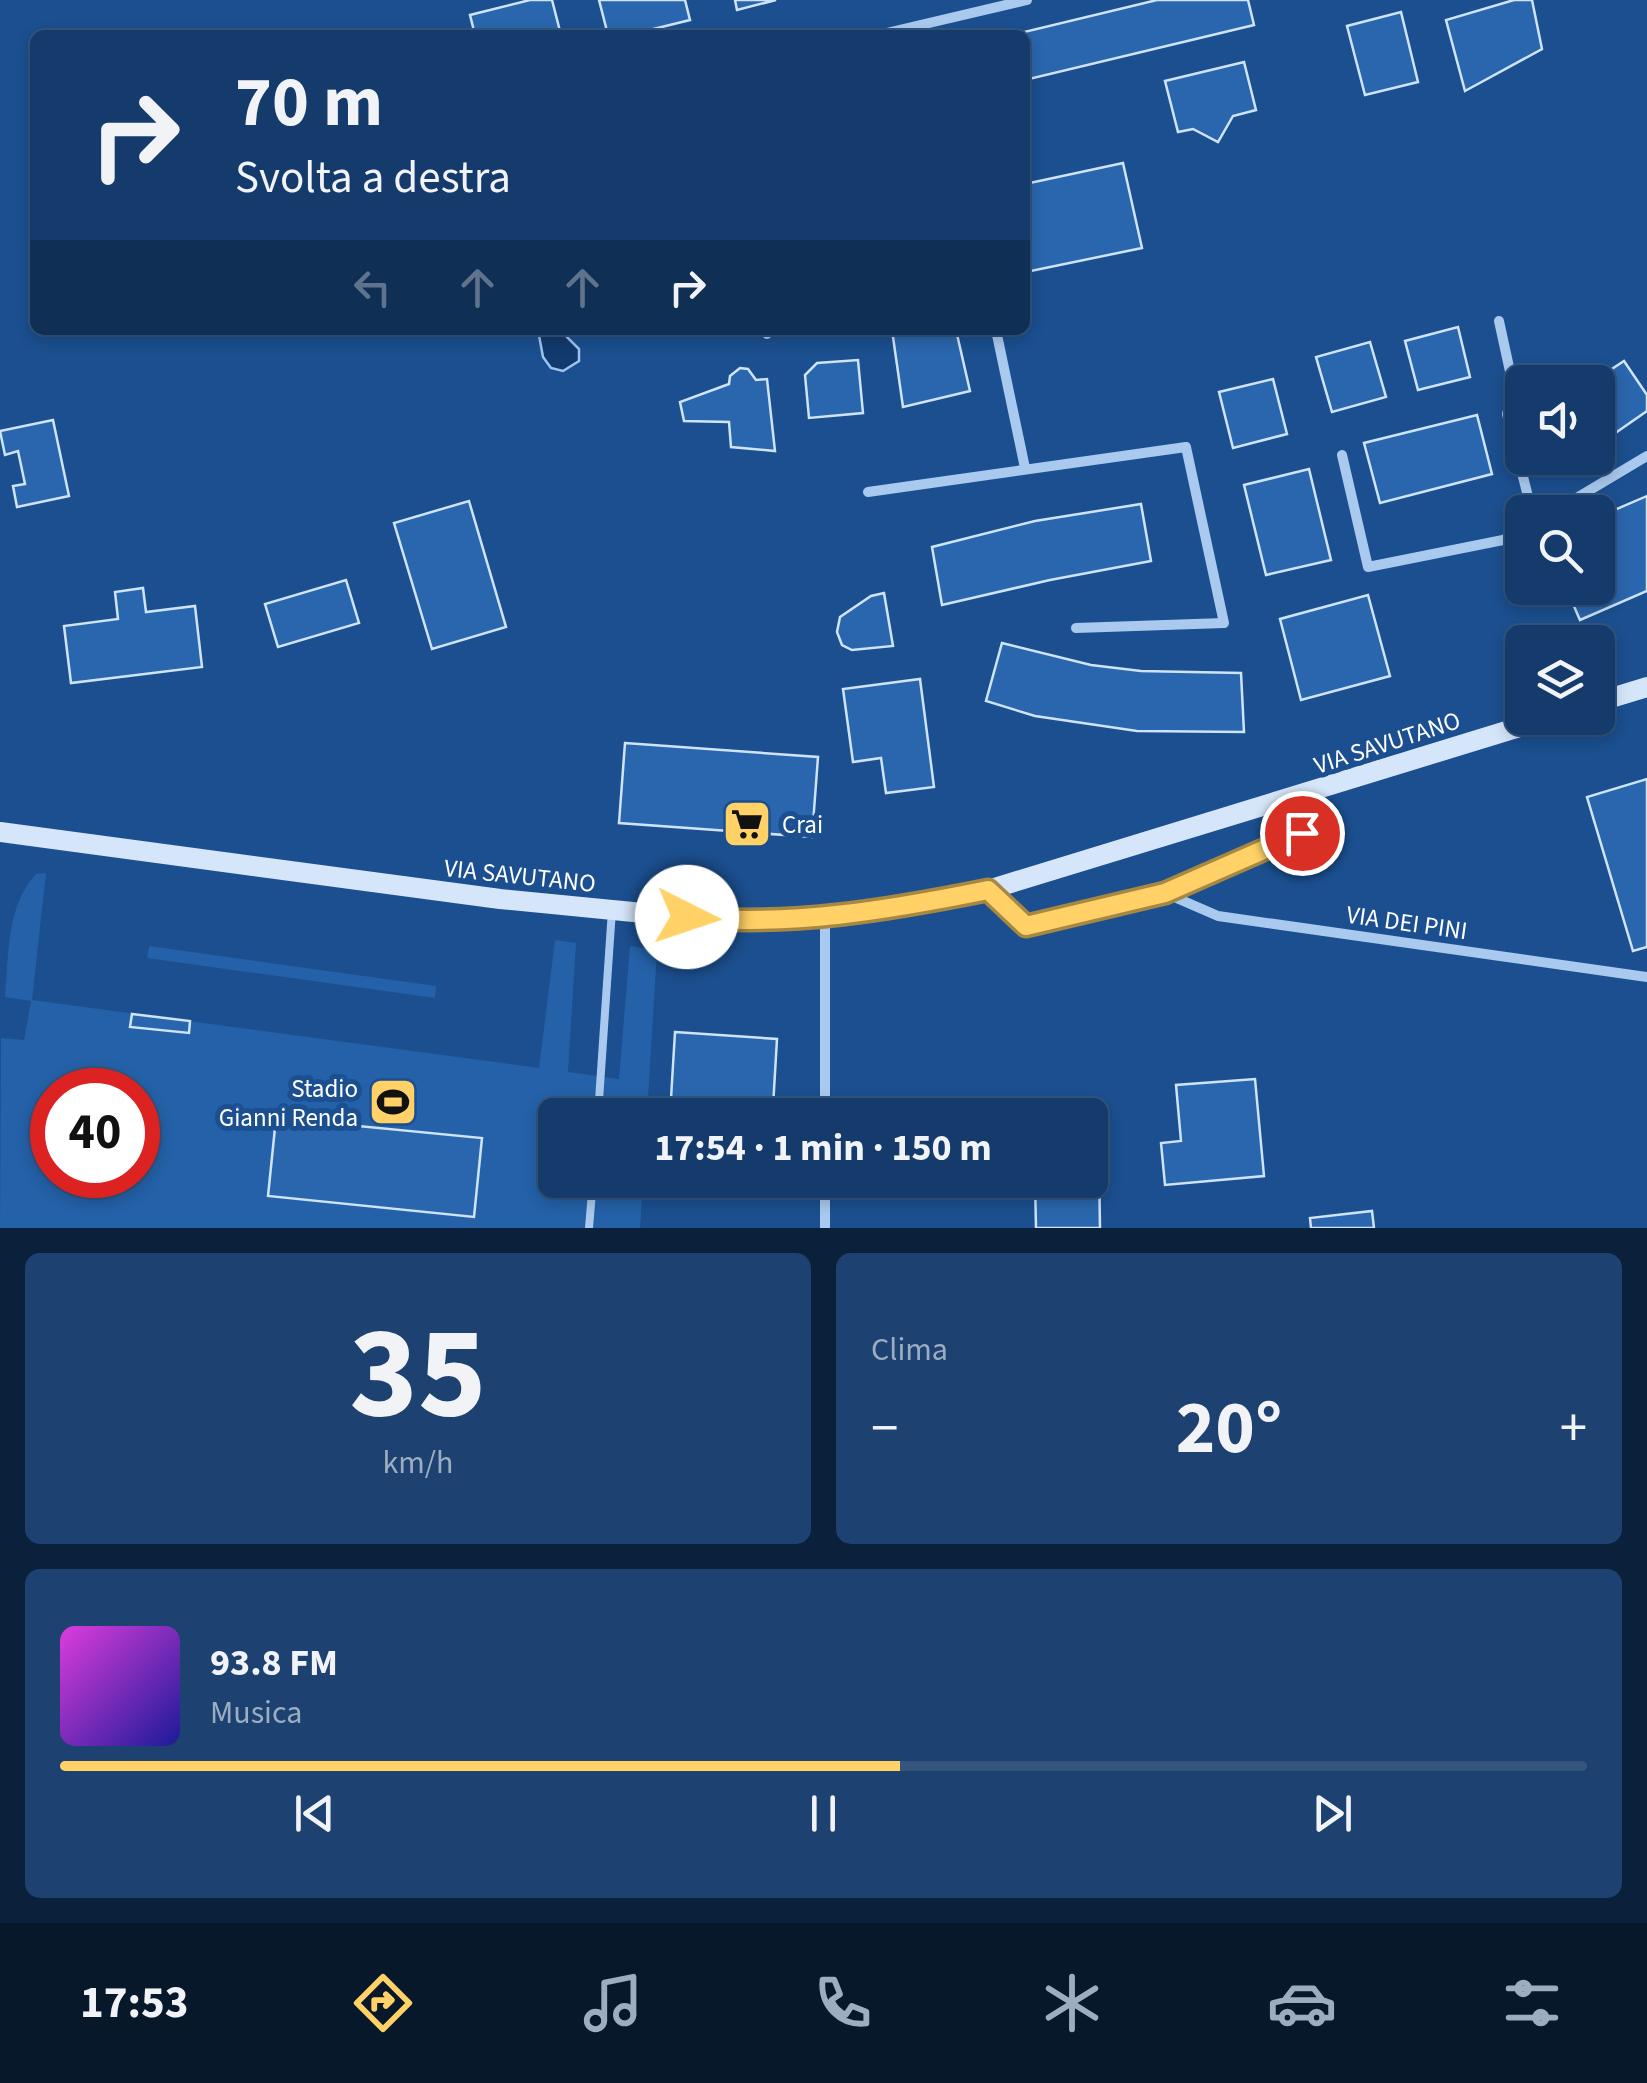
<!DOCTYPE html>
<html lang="it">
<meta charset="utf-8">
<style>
body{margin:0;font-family:"Source Sans 3",sans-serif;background:#1d4271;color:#f1f3f6;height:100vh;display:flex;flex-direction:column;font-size:38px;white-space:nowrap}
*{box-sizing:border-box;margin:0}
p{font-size:32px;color:#9dadc1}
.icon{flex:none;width:55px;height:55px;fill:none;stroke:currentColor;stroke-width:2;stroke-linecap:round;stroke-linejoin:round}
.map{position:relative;height:1228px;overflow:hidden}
.panel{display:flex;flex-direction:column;gap:25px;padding:25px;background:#0b203b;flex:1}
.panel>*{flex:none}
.hud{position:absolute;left:30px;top:30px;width:1000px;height:305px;border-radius:15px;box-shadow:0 5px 15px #0003,0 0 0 2px #33557e;background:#143b6b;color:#f1f3f6;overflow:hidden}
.fabs{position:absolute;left:1505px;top:365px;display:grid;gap:20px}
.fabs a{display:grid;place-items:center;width:110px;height:110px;border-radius:15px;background:#143b6b;box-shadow:0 5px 15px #0003,0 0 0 2px #33557e;font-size:50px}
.speed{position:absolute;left:30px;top:1068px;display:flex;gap:20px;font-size:50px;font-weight:700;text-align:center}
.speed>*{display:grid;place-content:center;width:130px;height:130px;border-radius:50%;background:#143b6b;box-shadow:0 5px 15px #0003,0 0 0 2px #33557e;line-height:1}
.speed .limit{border:15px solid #d22;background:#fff;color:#111}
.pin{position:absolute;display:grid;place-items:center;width:85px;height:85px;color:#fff;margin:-42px;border:5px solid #fff;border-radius:50%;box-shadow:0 2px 10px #0007}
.me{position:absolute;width:110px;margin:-55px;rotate:94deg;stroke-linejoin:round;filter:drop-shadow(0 0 8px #0008)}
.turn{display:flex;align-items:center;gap:35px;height:210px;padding:0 40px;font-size:45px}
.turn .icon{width:130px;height:130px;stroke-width:2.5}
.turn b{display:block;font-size:70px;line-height:85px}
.lanes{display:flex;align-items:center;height:95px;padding:0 40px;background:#0003;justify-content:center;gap:50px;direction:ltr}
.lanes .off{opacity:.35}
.big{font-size:75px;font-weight:700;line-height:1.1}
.panel .tile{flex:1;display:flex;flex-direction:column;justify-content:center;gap:15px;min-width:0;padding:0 35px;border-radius:15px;background:#1d4271}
.panel .dial{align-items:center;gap:0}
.dial b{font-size:130px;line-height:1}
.song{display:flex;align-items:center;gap:30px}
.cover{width:120px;height:120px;border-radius:15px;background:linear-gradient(135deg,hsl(300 70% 55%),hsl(240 70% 35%))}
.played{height:10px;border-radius:5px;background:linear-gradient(90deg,#ffd166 55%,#33557e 55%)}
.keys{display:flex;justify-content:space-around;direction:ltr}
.heat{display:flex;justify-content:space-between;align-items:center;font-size:55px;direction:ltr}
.panel .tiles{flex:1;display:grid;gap:25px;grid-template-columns:1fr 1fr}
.tile:last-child{grid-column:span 2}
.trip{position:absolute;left:538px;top:1098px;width:570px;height:100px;border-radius:15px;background:#143b6b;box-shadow:0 5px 15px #0003,0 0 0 2px #33557e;font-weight:700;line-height:100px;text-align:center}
.dock{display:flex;height:160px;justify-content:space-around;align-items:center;background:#08182b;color:#9dadc1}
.dock .icon{width:70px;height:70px}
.dock .on{color:#ffd166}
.dock b{font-size:45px;color:#f1f3f6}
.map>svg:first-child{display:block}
</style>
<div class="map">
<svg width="1647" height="1228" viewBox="0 0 1647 1228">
<rect width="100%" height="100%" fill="#1b4f8f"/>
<g fill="#2461a8" fill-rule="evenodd">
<path d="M46 873 32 1000 539 1068 555 940 576 943 568 1072 619 1079 630 946 657 950 647 1115H555V1180H643L640 1228H0L1 1038 24 1040 31 1001 5 997C9 955 6 906 36 874ZM52 1090H138V1175H52Z"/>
<polygon points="149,946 436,986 435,998 147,958"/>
</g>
<polygon fill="#123a6d" stroke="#9cc4f0" stroke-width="2.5" points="538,330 560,330 579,349 579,361 563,371 551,368 543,357"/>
<g fill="#2a66ad" stroke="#cfe3fa" stroke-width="2.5">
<polygon points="530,0 552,0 561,35 475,35 470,15"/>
<polygon points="599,0 685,0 690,20 629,35 608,35"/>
<polygon points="735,0 776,0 737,10"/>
<polygon points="1157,0 1248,0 1254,25 1025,80 1025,35 1012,35"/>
<polygon points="1514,0 1532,0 1542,49 1465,91 1446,20"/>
<polygon points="1401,12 1418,82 1365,95 1347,26"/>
<polygon points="1244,62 1256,110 1233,116 1218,142 1193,129 1178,132 1165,81"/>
<polygon points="1123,163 1142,248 1026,272 1025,184"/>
<polygon points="1458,327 1470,377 1418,390 1405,341"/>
<polygon points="892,330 956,330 970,391 903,407"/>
<polygon points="1370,342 1386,397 1332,412 1316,357"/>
<polygon points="858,360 863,413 809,418 805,375 817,363"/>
<polygon points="1624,361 1647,395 1647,411 1598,445 1598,382 1592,382"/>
<polygon points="740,368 748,369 756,380 767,379 775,451 731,447 729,422 684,421 680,402 729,384 730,376"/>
<polygon points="1273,379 1287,434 1233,448 1219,392"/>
<polygon points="1477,415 1492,474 1380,503 1364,443"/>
<polygon points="53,420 69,496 17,507 13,486 25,484 18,451 5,455 0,431"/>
<polygon points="1309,469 1331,560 1266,575 1244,485"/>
<polygon points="1647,496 1647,591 1580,620 1566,588 1598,588 1598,517"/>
<polygon points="469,501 506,627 432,649 394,523"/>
<polygon points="1141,504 1151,561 1050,580 942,605 932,547 1035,521"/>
<polygon points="346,580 359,623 278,647 265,604"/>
<polygon points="143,588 146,612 195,606 202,667 71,683 64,626 118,619 115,592"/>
<polygon points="884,593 893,646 852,650 842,645 837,632 840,617 871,596"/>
<polygon points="1368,595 1390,676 1301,700 1280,619"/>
<polygon points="1002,643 1091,665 1141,671 1241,673 1244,732 1137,731 1035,716 986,701"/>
<polygon points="920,679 934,787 886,793 881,758 853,762 843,689"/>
<polygon points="625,743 818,757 812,837 619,823"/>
<polygon points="1647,779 1647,947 1633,951 1587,797"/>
<polygon points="132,1014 190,1021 189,1033 130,1027"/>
<polygon points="675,1032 777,1039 773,1107 808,1109 808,1115 670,1115"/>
<polygon points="1255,1079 1264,1176 1165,1185 1161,1143 1181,1141 1176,1085"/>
<polygon points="1098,1100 1100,1228 1036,1228 1035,1180 1090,1180 1090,1115 1034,1115 1034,1101"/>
<polygon points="276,1118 482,1138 474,1217 268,1196"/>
<polygon points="681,1180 803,1180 803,1188"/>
<polygon points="1372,1211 1374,1228 1311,1228 1310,1218"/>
</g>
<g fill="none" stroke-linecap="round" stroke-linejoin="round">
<g stroke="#a9c9ee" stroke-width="8">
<polyline points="598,1115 612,910"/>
<polyline points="589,1228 593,1180"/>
</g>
<g stroke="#a9c9ee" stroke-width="10">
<polyline points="878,35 1027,0"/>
<polyline points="1499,321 1514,390 1507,414 1532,512"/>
<polyline points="766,330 767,334"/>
<polyline points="996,330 1025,468"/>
<polyline points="1342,455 1368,567 1503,540 1522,530"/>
<polyline points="868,492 1186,447 1224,623 1076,628"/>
<polyline points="1553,512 1647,456"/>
<polyline points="989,890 1027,926 1165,893 1302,833 1295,798"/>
<polyline points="1165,893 1218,916 1647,977"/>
<polyline points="825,1115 825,918"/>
<polyline points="825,1228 825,1180"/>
</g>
<g stroke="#d6e6fa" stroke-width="20">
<polyline points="1598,702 1647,687"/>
<polyline points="0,832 500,899 725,921 825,918 907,906 988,890 1549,718"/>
</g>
</g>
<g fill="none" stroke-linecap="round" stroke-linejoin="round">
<g stroke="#a68842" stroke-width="25">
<path id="route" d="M687 917C789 927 889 910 988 890L1026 926 1165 893 1302 833"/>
</g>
<use href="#route" stroke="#ffd166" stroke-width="18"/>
</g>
<defs>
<g id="supermarket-square" transform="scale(2.5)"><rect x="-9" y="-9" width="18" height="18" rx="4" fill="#ffd166" stroke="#1b4f8f"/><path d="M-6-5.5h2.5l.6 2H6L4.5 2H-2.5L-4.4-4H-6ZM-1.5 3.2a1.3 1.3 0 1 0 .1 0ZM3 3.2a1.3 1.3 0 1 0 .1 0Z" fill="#111"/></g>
<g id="stadium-square" transform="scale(2.5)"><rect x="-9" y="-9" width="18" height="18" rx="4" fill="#ffd166" stroke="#1b4f8f"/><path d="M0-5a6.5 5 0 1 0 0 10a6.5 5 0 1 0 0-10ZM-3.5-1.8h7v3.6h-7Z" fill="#111"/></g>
</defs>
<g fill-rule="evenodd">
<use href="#supermarket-square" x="747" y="824"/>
<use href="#stadium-square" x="393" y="1102"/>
</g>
<g text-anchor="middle" stroke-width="10" stroke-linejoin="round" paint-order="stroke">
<g font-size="25" fill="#fff" stroke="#1b4f8f">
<text transform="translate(1387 742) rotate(-18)" y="9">VIA SAVUTANO</text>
<text transform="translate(520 875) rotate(6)" y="9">VIA SAVUTANO</text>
<text transform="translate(1407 922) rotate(8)" y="9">VIA DEI PINI</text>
</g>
<g font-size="25" fill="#fff" stroke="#1b4f8f" text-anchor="start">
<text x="782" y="833">Crai</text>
<text x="358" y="1097" text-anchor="end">Stadio<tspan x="358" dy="29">Gianni Renda</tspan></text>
</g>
</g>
</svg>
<div class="fabs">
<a><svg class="icon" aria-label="sound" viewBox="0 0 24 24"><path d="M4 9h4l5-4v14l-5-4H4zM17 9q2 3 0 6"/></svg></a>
<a><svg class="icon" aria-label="search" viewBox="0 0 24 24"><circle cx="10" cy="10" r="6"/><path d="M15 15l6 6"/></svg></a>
<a><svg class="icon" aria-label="layers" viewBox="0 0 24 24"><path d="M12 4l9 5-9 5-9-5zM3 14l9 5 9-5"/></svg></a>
</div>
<div class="speed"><div class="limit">40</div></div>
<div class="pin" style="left:1302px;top:833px;background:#d93025"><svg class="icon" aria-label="arrive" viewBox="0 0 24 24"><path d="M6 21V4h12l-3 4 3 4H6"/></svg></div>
<svg class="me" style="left:687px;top:917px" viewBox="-20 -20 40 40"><circle r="19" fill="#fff"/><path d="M0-13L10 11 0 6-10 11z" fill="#ffd166"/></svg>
<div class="trip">17:54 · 1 min · 150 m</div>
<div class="hud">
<div class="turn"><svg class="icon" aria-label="right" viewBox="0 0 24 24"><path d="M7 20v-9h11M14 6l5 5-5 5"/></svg><div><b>70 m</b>Svolta a destra</div></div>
<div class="lanes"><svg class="icon off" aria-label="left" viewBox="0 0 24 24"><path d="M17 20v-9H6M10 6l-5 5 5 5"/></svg><svg class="icon off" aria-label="ahead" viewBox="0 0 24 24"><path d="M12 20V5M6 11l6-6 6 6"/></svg><svg class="icon off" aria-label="ahead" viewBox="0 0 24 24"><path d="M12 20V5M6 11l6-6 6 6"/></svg><svg class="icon" aria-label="right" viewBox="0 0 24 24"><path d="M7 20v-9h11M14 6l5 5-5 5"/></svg></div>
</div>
</div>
<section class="panel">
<div class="tiles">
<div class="tile dial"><b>35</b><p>km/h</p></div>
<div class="tile"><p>Clima</p>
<div class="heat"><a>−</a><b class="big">20°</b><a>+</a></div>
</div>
<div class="tile">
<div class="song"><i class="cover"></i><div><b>93.8 FM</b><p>Musica</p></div></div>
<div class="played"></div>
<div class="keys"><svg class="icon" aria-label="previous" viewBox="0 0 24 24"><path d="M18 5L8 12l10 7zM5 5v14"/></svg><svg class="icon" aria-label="pause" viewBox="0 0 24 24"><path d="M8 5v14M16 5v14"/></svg><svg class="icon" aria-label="next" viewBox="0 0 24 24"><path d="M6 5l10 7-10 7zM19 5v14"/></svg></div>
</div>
</div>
</section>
<nav class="dock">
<b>17:53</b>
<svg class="icon on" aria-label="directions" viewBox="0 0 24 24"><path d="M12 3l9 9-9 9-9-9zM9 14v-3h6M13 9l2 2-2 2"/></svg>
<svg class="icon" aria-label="music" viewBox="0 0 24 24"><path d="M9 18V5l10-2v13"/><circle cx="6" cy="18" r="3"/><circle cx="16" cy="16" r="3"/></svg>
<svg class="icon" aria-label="phone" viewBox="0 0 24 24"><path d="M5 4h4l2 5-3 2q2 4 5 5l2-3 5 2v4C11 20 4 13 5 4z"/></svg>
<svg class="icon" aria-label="climate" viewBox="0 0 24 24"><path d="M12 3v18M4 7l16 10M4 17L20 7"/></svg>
<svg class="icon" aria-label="car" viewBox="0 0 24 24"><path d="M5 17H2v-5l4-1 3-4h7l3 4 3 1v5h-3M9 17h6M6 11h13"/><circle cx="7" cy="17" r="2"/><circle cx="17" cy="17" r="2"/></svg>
<svg class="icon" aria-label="filters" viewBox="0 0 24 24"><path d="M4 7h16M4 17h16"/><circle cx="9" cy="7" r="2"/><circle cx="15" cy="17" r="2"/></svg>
</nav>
